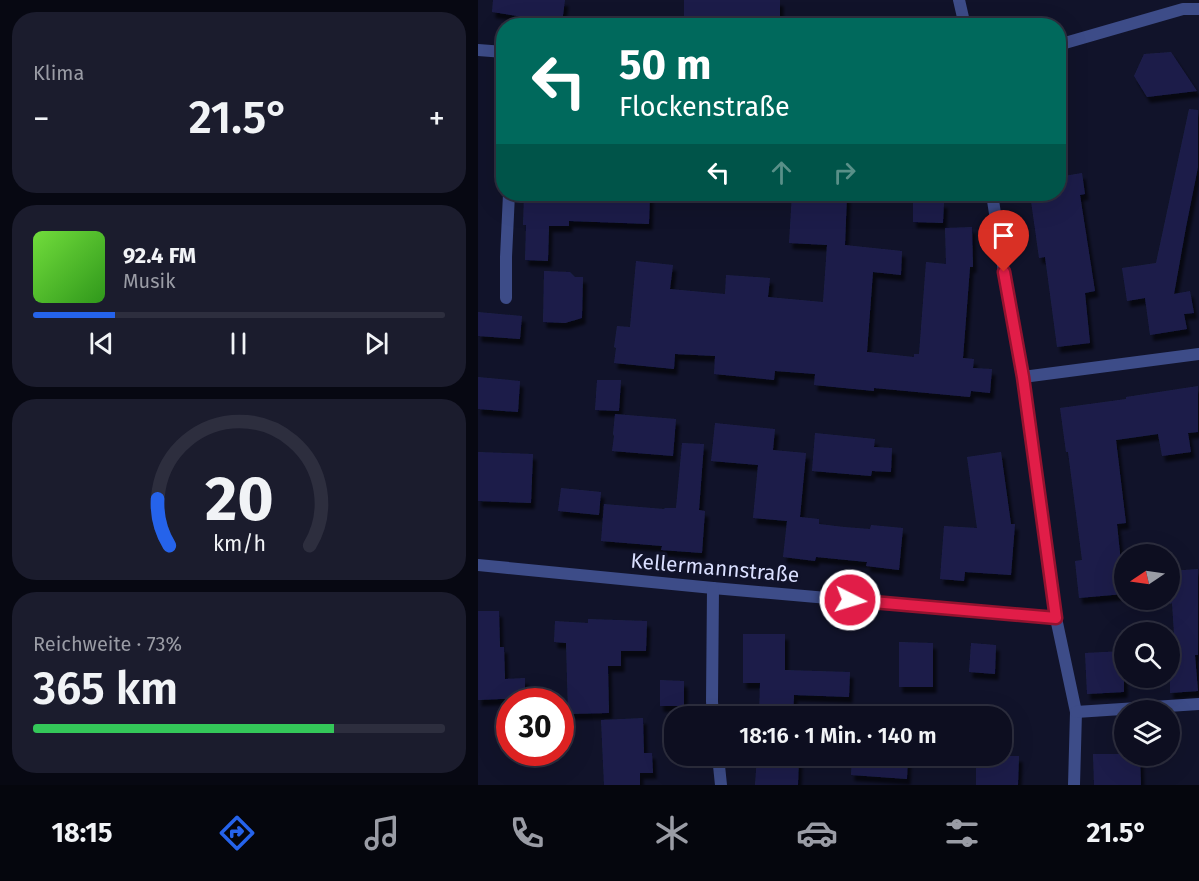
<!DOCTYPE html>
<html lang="de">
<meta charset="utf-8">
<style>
body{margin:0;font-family:"Fira Sans",sans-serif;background:#1b1c2d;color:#f1f3f6;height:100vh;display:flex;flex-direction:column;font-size:22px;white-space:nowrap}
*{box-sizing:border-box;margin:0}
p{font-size:20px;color:#9a9ca5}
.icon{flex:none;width:33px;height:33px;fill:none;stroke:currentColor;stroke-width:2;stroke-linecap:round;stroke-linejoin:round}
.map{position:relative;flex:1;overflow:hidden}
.side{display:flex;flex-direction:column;gap:12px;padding:12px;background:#070812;width:478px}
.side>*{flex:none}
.guide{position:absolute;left:18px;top:18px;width:570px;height:183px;border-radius:24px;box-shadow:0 6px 24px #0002,0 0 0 2px #2d2e3e;background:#00695c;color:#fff;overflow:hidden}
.needle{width:39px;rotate:257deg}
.controls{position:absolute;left:636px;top:544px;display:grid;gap:12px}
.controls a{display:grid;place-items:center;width:66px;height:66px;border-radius:50%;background:#0d0e20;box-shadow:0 6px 24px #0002,0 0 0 2px #2d2e3e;font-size:30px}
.speed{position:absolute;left:18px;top:688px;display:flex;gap:12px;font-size:30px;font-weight:700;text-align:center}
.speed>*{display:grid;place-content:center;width:78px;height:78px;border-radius:50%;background:#0d0e20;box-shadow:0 6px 24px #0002,0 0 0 2px #2d2e3e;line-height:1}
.speed .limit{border:9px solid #d22;background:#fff;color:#111}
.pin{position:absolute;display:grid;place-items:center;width:51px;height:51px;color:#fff;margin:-62px -26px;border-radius:50% 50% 50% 0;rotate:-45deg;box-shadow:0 0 6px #0007}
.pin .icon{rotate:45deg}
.me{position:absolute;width:66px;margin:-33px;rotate:95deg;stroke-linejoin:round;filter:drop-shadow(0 0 4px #0008)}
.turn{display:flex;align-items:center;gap:21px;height:126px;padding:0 24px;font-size:27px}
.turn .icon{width:78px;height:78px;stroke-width:2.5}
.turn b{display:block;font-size:42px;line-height:51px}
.lanes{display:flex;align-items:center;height:57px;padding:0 24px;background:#0003;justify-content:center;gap:30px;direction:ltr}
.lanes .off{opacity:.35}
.big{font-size:45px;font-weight:600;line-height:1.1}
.side .tile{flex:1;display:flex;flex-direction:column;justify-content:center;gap:9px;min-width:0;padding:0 21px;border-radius:24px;background:#1b1c2d}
.side .dial{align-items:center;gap:0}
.dial svg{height:156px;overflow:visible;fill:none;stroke:#2d2e3e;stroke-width:7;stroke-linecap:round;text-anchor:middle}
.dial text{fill:#f1f3f6;stroke:none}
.song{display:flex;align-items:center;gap:18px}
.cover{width:72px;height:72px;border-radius:9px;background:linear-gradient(135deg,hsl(100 70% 55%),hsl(110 70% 35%))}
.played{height:6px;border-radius:3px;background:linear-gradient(90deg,#2563eb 20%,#2d2e3e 20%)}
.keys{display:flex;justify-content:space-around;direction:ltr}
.heat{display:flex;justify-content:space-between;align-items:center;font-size:33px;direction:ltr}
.charge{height:9px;border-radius:4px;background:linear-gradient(90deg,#34c759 73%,#2d2e3e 0)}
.trip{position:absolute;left:186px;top:706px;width:348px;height:60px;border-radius:24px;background:#0d0e20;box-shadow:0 6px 24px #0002,0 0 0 2px #2d2e3e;font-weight:600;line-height:60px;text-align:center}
.tabs{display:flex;height:96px;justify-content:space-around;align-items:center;background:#05060d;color:#9a9ca5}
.tabs .icon{width:42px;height:42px}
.tabs .active{color:#2563eb}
.tabs b{font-size:27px;color:#f1f3f6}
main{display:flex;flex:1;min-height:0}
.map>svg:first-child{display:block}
</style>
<main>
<section class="side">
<div class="tile"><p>Klima</p>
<div class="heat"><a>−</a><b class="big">21.5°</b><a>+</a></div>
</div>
<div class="tile">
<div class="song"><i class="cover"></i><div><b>92.4 FM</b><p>Musik</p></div></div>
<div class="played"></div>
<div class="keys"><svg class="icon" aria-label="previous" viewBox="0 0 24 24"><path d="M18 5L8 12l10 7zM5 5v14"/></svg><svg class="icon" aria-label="pause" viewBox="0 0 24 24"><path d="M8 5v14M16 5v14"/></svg><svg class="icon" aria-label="next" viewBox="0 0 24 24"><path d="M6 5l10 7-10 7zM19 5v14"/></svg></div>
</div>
<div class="tile dial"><svg viewBox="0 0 100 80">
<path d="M14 69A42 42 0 1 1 86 69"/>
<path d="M14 69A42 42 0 0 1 8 45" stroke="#2563eb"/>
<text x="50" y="56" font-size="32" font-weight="700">20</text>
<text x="50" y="72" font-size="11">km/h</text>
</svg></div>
<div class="tile"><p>Reichweite · 73%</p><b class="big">365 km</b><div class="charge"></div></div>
</section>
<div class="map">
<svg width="721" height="785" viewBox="0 0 721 785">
<defs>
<filter id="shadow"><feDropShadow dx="3.5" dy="6" stdDeviation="1.5" flood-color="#0009"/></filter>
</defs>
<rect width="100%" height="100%" fill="#11132a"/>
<g fill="#1d1f4a" filter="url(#shadow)">
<polygon points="15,0 87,0 84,23 14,12"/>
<rect x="206" y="0" width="96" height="26"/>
<polygon points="693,52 719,91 669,97 656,76 666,54"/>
<polygon points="711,109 720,110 720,167 708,227 696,294 712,291 716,313 706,314 709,329 672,335 667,298 649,301 644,268 678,263"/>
<polygon points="604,173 607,194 602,195 617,291 607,293 612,343 579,347 567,257 561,258 553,201 558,200 557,194 580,194 580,177"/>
<polygon points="46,194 172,194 171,224 91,221 91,226 71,226 70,261 47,260 48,225 45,225"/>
<polygon points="314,194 369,195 367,245 424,251 423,275 395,272 389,352 436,357 436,354 441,354 448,262 468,264 467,228 494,227 495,267 492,267 485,358 496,359 495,368 514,369 512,393 493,391 492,397 396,388 396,391 336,385 337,374 297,371 296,380 236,374 237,356 197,354 196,369 136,363 138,348 136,347 139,326 152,327 158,261 195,265 192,289 247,294 248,275 292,278 290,297 345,302 349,245 311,243"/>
<polygon points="435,202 466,202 465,223 435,222"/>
<polygon points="66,271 92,272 97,277 105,277 104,318 87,323 65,322"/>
<polygon points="0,312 44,316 42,339 0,336"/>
<polygon points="0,377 42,381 40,412 0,409"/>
<polygon points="119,380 143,380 141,411 117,410"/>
<polygon points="720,386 720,432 710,433 713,452 684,456 680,434 638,440 648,523 639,524 644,572 646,572 646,594 601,598 597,561 604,560 590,452 588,452 582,408 648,399 648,397"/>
<polygon points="137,414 198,419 195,456 134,451 136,436 135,434"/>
<polygon points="237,423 297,429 295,450 328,453 322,517 341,519 341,524 366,527 392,529 393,525 425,528 421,570 388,566 389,562 338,557 337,561 305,557 309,521 275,518 280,465 233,461"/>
<polygon points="337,433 397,439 396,447 414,448 413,472 394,471 393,476 334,471"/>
<polygon points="204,443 226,444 221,510 227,511 224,553 183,550 184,546 123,541 126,504 186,509 187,508 198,508"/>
<polygon points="0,452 55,454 53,503 0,501"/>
<polygon points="523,452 533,524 537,524 533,575 487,572 486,581 462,579 466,526 499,528 489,457"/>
<polygon points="83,488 123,492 121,515 80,511"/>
<polygon points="720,569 720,655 717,655 720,691 692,693 692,665 698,665 694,603 692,604 692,571"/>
<polygon points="0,611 21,611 22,647 26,647 27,679 47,678 47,698 0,700"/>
<polygon points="110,619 169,621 168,651 143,651 143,666 130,666 131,713 90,714 88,643 76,642 77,621 110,623"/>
<polygon points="265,634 307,634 307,670 372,672 371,697 316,695 315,717 281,717 282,683 265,683"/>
<polygon points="421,642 455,643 455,687 421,687"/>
<polygon points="493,643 518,645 517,674 491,672"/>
<polygon points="646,651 646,692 609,694 607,653"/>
<polygon points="182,680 206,681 206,706 182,706"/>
<polygon points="165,718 166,753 174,753 175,773 162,773 162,785 126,785 123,720"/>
<polygon points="615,754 646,754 646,756 662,756 663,785 616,785"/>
<polygon points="279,756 321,756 320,785 277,785"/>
<polygon points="374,756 430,756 429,779 373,775"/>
<polygon points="498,756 541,756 540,785 498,785"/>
</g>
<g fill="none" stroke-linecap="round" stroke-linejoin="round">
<polyline stroke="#3d4c88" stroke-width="12" points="28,298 28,257 31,194"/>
<g stroke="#3d4c88" stroke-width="12">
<polyline points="481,0 487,26"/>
<polyline points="580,45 705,9 721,9"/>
<polyline points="0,50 26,52"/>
<polyline points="514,194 529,291 545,377 578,618 598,712 596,785"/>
<polyline points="545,377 721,354"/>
<polyline points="0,565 235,588 578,618"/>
<polyline points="235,588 234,701 235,717"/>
<polyline points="598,712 721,704"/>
<polyline points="240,756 243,785"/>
</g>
</g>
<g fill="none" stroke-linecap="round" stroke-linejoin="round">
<g stroke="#92132f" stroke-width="15">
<polyline id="route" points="372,600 578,618 545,377 526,272"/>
</g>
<use href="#route" stroke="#e11d48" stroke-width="10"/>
</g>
<g text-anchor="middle" stroke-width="6" stroke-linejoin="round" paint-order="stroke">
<g font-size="21" fill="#dadfff" stroke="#11132a">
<text transform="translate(237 568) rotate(5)" y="7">Kellermannstraße</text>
</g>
</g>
</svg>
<div class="controls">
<a><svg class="needle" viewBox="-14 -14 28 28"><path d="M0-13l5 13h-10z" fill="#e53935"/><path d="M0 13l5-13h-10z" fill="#9a9ca5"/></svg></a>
<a><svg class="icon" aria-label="search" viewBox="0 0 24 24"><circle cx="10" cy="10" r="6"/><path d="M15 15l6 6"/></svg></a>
<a><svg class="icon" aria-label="layers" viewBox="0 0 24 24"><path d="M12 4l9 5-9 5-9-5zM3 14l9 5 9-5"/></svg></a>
</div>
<div class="speed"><div class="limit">30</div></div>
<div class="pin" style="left:526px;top:272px;background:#d93025"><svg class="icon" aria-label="arrive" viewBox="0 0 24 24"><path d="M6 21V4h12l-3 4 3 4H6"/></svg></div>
<svg class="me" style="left:372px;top:600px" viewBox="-20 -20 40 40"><circle r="17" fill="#e11d48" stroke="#fff" stroke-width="3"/><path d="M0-11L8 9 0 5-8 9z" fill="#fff"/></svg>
<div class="trip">18:16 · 1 Min. · 140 m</div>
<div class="guide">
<div class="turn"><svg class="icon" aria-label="left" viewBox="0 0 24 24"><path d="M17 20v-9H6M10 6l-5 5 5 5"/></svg><div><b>50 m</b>Flockenstraße</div></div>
<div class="lanes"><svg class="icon" aria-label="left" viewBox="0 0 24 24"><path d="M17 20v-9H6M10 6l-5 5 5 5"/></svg><svg class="icon off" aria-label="ahead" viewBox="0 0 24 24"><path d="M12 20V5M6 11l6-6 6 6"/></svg><svg class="icon off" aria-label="right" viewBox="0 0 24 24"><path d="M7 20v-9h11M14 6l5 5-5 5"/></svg></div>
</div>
</div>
</main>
<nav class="tabs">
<b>18:15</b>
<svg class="icon active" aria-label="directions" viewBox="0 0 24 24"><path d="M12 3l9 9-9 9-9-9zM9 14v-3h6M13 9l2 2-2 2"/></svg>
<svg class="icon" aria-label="music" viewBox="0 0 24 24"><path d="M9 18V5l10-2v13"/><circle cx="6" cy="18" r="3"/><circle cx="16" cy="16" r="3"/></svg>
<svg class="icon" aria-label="phone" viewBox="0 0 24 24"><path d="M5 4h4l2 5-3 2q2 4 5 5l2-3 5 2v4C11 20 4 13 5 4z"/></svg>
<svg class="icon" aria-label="climate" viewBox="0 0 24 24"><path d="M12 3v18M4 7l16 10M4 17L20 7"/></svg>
<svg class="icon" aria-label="car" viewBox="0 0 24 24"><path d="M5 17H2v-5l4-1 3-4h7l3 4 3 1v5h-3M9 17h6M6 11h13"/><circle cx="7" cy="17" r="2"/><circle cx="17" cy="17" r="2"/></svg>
<svg class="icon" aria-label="filters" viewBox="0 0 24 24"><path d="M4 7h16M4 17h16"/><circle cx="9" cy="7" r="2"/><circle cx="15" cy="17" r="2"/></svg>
<b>21.5°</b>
</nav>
